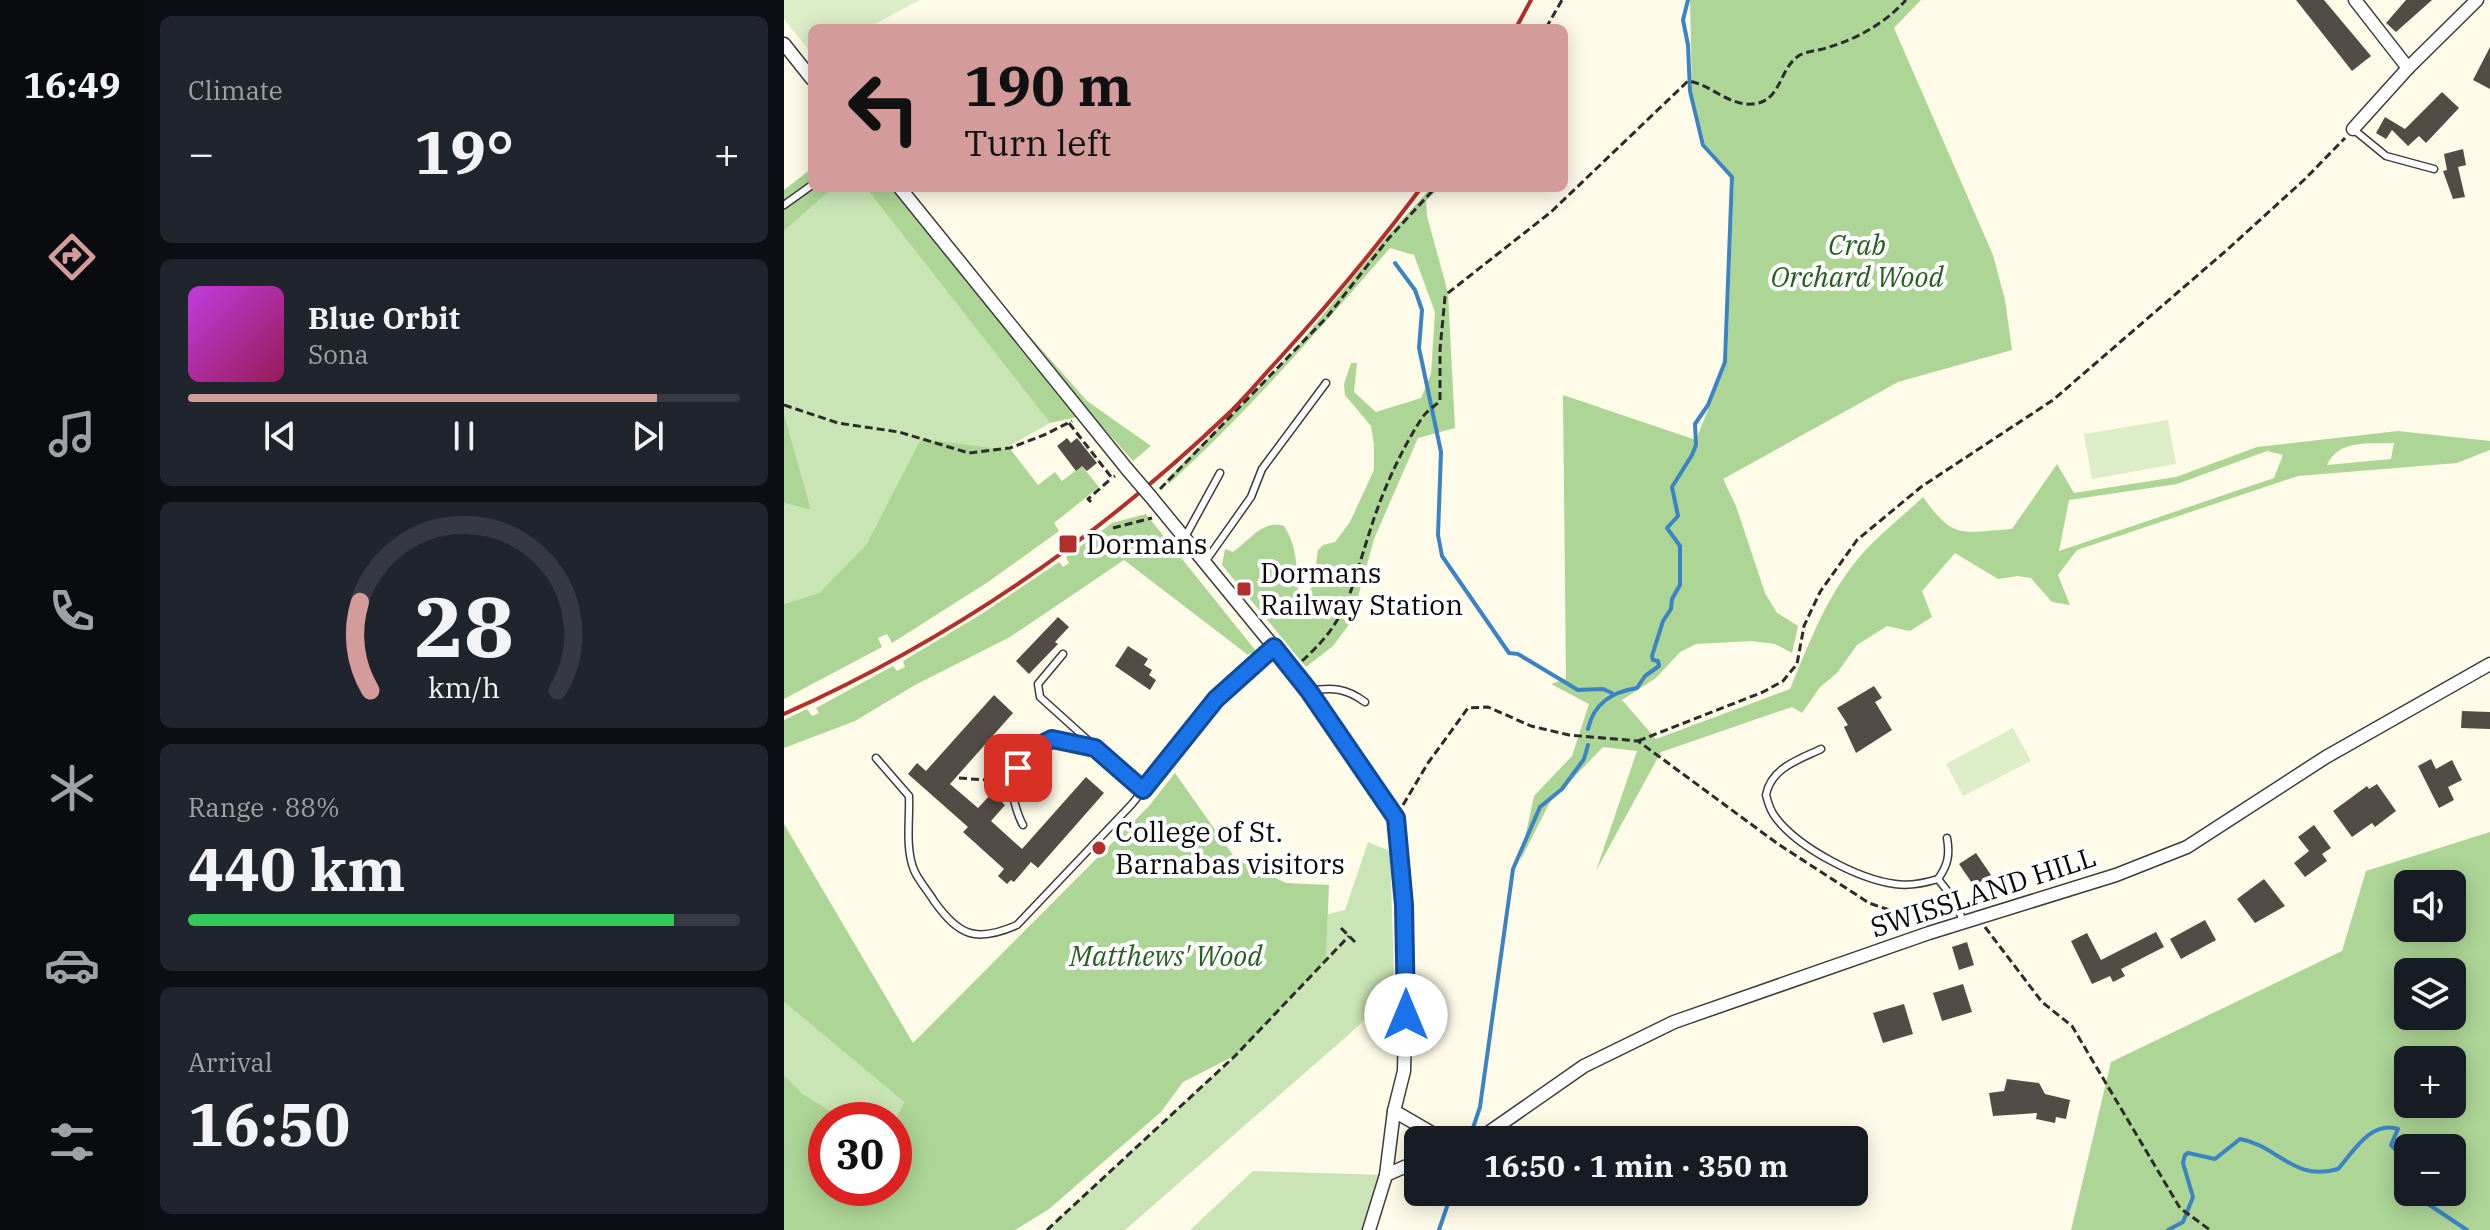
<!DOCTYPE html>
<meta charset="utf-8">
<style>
body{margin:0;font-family:"IBM Plex Serif",serif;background:#20242c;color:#f1f3f6;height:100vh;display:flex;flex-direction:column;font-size:30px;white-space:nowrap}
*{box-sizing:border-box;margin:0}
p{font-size:26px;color:#9ea1a6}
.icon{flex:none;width:44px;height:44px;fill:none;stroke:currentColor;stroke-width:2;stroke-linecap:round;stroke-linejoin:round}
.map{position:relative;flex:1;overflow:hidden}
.panel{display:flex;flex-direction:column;gap:16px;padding:16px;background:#0d0f14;width:640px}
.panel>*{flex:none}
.guide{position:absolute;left:24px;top:24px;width:760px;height:168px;border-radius:12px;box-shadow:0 4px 20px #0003;background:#d49b9b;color:#111;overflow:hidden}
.buttons{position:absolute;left:1610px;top:870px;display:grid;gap:16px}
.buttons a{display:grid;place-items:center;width:72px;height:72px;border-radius:12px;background:#171b24;box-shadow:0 4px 20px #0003;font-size:40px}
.speed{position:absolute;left:24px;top:1102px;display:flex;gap:16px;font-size:40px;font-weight:700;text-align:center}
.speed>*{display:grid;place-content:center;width:104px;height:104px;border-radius:50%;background:#171b24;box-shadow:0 4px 20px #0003;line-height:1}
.speed .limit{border:12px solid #d22;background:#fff;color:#111}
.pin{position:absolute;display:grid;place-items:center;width:68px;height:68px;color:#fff;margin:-34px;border-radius:16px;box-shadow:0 4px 12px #0006}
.me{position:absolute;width:88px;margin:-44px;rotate:0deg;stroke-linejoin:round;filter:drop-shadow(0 0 6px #0008)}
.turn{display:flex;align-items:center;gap:28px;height:168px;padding:0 24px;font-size:36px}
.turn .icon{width:104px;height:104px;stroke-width:2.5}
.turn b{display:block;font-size:56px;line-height:68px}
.big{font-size:60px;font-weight:700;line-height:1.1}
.panel .tile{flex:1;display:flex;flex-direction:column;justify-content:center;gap:12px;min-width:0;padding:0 28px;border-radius:12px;background:#20242c}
.panel .dial{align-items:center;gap:0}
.dial svg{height:208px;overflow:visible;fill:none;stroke:#363941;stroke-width:7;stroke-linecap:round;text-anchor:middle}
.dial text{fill:#f1f3f6;stroke:none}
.song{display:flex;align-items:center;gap:24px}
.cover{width:96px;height:96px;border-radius:12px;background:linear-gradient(135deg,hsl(290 70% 55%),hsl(330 70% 35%))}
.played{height:8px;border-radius:4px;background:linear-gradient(90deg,#d49b9b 85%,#363941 85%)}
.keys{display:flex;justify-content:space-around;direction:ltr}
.heat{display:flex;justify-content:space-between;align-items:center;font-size:44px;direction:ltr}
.charge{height:12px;border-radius:6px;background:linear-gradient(90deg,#34c759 88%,#363941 0)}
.trip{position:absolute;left:620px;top:1126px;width:464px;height:80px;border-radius:12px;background:#171b24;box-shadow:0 4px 20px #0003;font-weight:700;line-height:80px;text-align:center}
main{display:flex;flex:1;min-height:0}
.tab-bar{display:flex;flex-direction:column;width:144px;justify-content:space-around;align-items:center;background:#090b0e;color:#9ea1a6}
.tab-bar .icon{width:56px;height:56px}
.tab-bar .current{color:#d49b9b}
.tab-bar b{font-size:36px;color:#f1f3f6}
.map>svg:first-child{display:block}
</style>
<main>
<nav class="tab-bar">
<b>16:49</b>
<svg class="icon current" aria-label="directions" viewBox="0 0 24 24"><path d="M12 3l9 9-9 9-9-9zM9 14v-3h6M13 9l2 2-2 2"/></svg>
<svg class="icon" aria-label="music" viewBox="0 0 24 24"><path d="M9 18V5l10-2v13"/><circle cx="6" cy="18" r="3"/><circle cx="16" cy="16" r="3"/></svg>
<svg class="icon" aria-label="phone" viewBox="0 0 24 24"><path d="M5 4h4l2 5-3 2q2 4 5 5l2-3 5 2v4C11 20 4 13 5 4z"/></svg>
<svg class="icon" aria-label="climate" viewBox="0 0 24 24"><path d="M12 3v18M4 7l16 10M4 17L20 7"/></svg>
<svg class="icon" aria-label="car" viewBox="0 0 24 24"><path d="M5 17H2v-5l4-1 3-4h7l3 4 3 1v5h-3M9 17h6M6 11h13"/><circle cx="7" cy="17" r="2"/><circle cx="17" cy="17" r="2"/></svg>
<svg class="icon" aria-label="filters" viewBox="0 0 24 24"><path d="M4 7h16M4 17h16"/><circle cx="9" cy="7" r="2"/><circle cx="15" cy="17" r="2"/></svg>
</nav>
<section class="panel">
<div class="tile"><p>Climate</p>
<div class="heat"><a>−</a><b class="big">19°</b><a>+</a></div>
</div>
<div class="tile">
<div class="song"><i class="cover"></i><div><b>Blue Orbit</b><p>Sona</p></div></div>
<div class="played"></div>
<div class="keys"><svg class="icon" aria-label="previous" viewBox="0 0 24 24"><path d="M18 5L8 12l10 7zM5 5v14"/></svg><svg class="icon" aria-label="pause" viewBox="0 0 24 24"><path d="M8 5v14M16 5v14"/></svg><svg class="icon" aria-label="next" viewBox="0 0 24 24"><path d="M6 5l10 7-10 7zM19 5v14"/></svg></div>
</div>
<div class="tile dial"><svg viewBox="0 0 100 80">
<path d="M14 69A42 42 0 1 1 86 69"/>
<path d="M14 69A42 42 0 0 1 10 35" stroke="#d49b9b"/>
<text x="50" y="56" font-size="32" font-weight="700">28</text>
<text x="50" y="72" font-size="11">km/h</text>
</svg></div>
<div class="tile"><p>Range · 88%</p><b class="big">440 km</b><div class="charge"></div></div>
<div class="tile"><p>Arrival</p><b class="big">16:50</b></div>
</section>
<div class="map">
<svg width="1706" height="1230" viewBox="0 0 1706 1230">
<rect width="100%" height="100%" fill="#fefbe9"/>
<g fill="#cae5b5">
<polygon points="49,188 82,188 266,423 220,449 137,440 82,545 35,593 0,604 0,503 27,510 0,413 0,231"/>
<path d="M584 842 606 851 610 971C604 999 583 1018 562 1037L341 1230H263L452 1055 541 959 544 914 561 910Z"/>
<polygon points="0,1002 120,1102 110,1122 61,1120 19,1094 0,1075"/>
<polygon points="469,1171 602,1175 585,1230 406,1230"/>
</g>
<g fill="#add596" fill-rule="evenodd">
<path d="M906 0H1137L1110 28 1209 255 1221 300 1228 350 1114 382 939 479 952 506 981 593 993 613 1014 626 1008 653 991 644 968 641 912 644 896 652 872 678 838 700 872 739 1006 689C1026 641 1044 592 1079 553 1097 533 1119 516 1139 497 1170 541 1178 532 1228 529L1273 464 1290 493 1392 477 1473 447 1614 431 1706 441V450L1673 463 1514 476 1293 550 1274 575 1286 605 1268 602 1247 578 1234 576 1214 579 1171 553 1138 591 1148 617 1126 631 1103 626 1073 645 1053 673 1036 687 1018 713 1008 707 877 752 812 871 853 751 819 747 766 802 736 861 750 796 788 756 805 704 767 684 782 679 779 395 912 440 943 362 950 177 921 144 908 91ZM1610 443 1607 459 1543 465C1554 439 1586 444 1610 443ZM1483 451 1499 455 1490 478 1275 551 1285 500 1393 484Z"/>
<polygon points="27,169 28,188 49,188 0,231 0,190"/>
<polygon points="82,188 124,188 182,264 303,401 367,446 349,461 307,414 266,423"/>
<path d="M647 188H655L642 201 643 216 664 293 671 428 634 438 590 539 567 622 549 646 522 667 438 565 441 549 449 552C465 541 479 519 500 526 513 546 513 567 514 590L520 593 529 587 534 550 539 545 551 542 566 522 590 470V444L587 426 561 395 560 384 567 363H573L570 392 592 412 637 398 647 374 651 312 630 255 606 248C535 330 465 410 385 484L382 480 504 358 603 236Z"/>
<polygon points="0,413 27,510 0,503"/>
<polygon points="137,439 227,450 254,485 271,472 278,481 298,466 315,487 270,523 275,531 204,582 108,643 103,634 94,638 98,647 0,699 0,604 35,593 82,545"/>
<polygon points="362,514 484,666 466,653 464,655 340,560 226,637 131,685 71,721 0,748 0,720 23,709 28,716 35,713 32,708 109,666 113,671 121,667 119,661 196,615 275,562 279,567 285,563 282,557 328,523"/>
<polygon points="391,773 451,858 502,883 545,885 542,959 452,1055 399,1082 377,1112 265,1209 231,1230 0,1230 0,1075 19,1094 61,1120 42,1120 42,1188 110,1188 110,1122 120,1102 0,1002 0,824 129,1043 365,806"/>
<path d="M1706 832V1230H1287L1327 1062 1558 951 1582 871ZM1624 884H1668V928H1624ZM1624 972H1668V1016H1624ZM1624 1060H1668V1104H1624ZM1624 1148H1668V1192H1624Z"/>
</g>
<g fill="#dcedc7">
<polygon points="0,0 136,0 83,28 28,28 28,54 0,19"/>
<polygon points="1384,420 1392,464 1308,479 1300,434"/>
<polygon points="1229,728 1247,761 1179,796 1162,764"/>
</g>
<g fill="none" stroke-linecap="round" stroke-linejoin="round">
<g stroke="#3c83c4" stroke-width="4">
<polyline points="611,263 631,290 638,310 635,348 657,452 654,535 658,556 725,653 734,654 794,690 819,689 828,693"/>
<path d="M804 729C810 703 828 692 853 688L861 676 875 666 874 661 869 660 868 656 879 621 887 609 888 599 896 585V546L883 528 894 516 888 487 908 455 912 445 911 424 924 405 941 362 948 177 919 145 906 91 904 45 899 20 904 0"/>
<polyline points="685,1140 696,1107 729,869 756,807 778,789 800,759 804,745"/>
<polyline points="1626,1192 1683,1230"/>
<polyline points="655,1230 668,1192"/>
<path d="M1384 1230 1399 1222 1409 1197 1399 1163 1401 1155 1404 1153 1431 1159 1456 1139C1493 1145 1509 1182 1554 1169 1569 1152 1587 1120 1614 1129L1607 1145 1617 1156 1622 1189 1624 1191"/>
</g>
</g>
<g fill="#524c47">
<polygon points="1512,0 1540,0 1587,56 1568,71"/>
<polygon points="1622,0 1648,0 1612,32 1602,23"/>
<polygon points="1706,47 1706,89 1689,80"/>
<polygon points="1658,92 1675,108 1642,143 1635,136 1624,146 1608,130 1602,139 1592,133 1601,117 1621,129"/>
<polygon points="1679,149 1682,165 1674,167 1681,197 1669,199 1659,171 1663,170 1660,154"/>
<polygon points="283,438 287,443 293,438 313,463 303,471 298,466 292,471 273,446"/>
<polygon points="274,617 285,627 271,642 274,644 245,674 232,661"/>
<polygon points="344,646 364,659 360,665 368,670 365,675 372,680 366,690 331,666"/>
<polygon points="1090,686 1098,698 1091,702 1108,730 1072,753 1060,727 1064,725 1053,708"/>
<polygon points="210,695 229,713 166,784 194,808 208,793 221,805 207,821 238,849 302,777 320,793 254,868 247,862 230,882 227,880 223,884 214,876 220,869 179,832 184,827 124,774 133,763 142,771"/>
<polygon points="1678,711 1706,712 1706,729 1677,728"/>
<polygon points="1647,759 1652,769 1668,760 1678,780 1664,787 1670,800 1655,808 1634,766"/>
<polygon points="1593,784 1612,811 1591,827 1588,823 1568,837 1549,811 1583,786 1585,789"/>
<polygon points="1530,825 1547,848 1538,854 1543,861 1521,877 1510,863 1525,851 1514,837"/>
<polygon points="1192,853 1207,875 1190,886 1175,864"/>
<polygon points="1480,879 1501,906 1471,923 1453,899"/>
<polygon points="1421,920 1432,940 1397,959 1386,939"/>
<polygon points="1372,932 1380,947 1337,969 1341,976 1329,982 1326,976 1308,984 1287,941 1303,933 1317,960"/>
<polygon points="1183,942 1190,965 1175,970 1168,947"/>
<polygon points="1179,984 1188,1012 1158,1021 1149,993"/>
<polygon points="1120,1004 1129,1034 1099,1043 1089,1013"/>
<polygon points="1223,1079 1255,1083 1261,1094 1286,1100 1282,1119 1272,1117 1271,1123 1252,1119 1253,1113 1209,1116 1205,1093 1220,1091"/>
</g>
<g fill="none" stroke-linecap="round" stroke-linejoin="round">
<g stroke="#3d3d3d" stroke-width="9">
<g id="lane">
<polyline points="1569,129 1602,156 1650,169"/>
<polyline points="0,205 28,185"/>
<polyline points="401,537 436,473"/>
<polyline points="421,562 467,497 478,469 542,383"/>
<polyline points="279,654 254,684 256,697 359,790"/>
<path d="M525 691C548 687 562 688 581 702"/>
<path d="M1037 749C1014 760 987 768 982 795 984 803 987 812 992 818 1015 848 1074 879 1111 884 1125 886 1141 883 1154 879L1172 902 1179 922"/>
<path d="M92 758 125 796C126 819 121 848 130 870 134 880 144 891 150 901 175 936 192 943 233 925L348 804 432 699 490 647"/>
<path d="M239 825C230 809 231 796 223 780L263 740 307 748"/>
<path d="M1154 879C1164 865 1166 855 1163 838"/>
</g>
</g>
<g stroke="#3d3d3d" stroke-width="15">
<g id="street">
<polyline points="1571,0 1624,68"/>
<polyline points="0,44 28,79"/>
<polyline points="1569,129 1624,68 1693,0"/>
<polyline points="116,188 343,469"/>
<polyline points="367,497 517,680 612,818 620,905 622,986 620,1071 610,1111 602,1175 585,1230"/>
<polyline points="610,1111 660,1140"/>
<polyline points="694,1140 800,1066 890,1022 1145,933 1332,875 1403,847 1542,757 1706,664"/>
<polyline points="602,1175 634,1161"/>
</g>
</g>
<g stroke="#2c2c2c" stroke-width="3" stroke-dasharray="8 4" stroke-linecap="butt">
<polyline points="762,28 778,0"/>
<polyline points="0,405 54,423 115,432 185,453 226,448 260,435 288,421"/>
<polyline points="285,423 328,478 331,476"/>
<polyline points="376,489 543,317 605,238 651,188"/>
<polyline points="307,502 304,499 328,478"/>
<polyline points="329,528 368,518"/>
<path d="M518 661C564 620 566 592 584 537 596 497 615 453 638 418 643 410 650 407 656 401V349L661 297 664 293 767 212 904 81C926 84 945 106 968 104 997 102 994 72 1013 57 1020 51 1033 51 1042 48 1073 39 1100 24 1122 0"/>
<polyline points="854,741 979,692 999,681 1013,664 1020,626 1036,592 1073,540 1137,487 1269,400 1444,249 1521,179 1561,138"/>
<polyline points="175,778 215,781"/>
<polyline points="619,805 644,763 684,708 704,707 747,726 785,735 854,741 994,844 1085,903 1140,922"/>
<polyline points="1201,927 1258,1002 1288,1026 1396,1208 1426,1230"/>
<polyline points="557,928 571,942"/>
<polyline points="263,1230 452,1055 565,936"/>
</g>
<use href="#lane" stroke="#fff" stroke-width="6"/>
<use href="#street" stroke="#fff" stroke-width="12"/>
<g stroke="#b1302c" stroke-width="4">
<polyline points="732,28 747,0"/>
<path d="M0 714C164 641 314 538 444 414 462 397 477 378 494 360 544 305 592 248 637 188"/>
</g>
<g stroke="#3d3d3d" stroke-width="15" stroke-linecap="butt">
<polyline id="street-bridge" points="343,469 367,497"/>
</g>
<use href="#street-bridge" stroke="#fff" stroke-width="12"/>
</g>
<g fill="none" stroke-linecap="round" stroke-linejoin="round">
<g stroke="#114b97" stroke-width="20">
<polyline id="route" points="234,768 256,745 268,739 311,748 359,790 432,699 490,647 525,691 612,818 620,905 622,1015"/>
</g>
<use href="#route" stroke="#1a73e8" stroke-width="14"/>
</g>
<g fill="#b1302c" stroke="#fff" stroke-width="3">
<rect x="274" y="534" width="20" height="20" rx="4"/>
<rect x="452" y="581" width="16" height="16" rx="4"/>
<circle cx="315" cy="848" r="8"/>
</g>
<g text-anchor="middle" stroke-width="8" stroke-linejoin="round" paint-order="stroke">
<g font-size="28" font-style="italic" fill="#275d20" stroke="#fff">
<text x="1073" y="255">Crab<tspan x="1073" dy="32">Orchard Wood</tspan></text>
<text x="382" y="966">Matthews' Wood</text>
</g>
<g font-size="28" fill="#0a0a0a" stroke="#fff" text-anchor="start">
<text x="302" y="554">Dormans</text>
<text x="476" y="583">Dormans<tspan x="476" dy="32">Railway Station</tspan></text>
<text x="331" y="842">College of St.<tspan x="331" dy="32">Barnabas visitors</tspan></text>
</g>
<g font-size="28" fill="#0a0a0a" stroke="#fff">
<text transform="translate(1199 892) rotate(-18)" y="10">SWISSLAND HILL</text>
</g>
</g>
</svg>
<div class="buttons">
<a><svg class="icon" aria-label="sound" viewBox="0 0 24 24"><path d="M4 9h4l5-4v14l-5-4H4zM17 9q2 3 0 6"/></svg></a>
<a><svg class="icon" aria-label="layers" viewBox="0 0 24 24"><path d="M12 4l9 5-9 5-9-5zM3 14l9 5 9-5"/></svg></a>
<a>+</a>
<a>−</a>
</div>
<div class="speed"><div class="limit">30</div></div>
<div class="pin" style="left:234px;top:768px;background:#d93025"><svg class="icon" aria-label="arrive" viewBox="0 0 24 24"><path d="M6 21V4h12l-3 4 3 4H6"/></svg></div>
<svg class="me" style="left:622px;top:1015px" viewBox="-20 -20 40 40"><circle r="19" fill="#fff"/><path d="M0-13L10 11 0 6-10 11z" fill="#1a73e8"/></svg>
<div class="trip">16:50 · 1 min · 350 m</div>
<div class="guide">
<div class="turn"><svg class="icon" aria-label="left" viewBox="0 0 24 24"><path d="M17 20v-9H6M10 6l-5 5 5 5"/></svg><div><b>190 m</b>Turn left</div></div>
</div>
</div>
</main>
